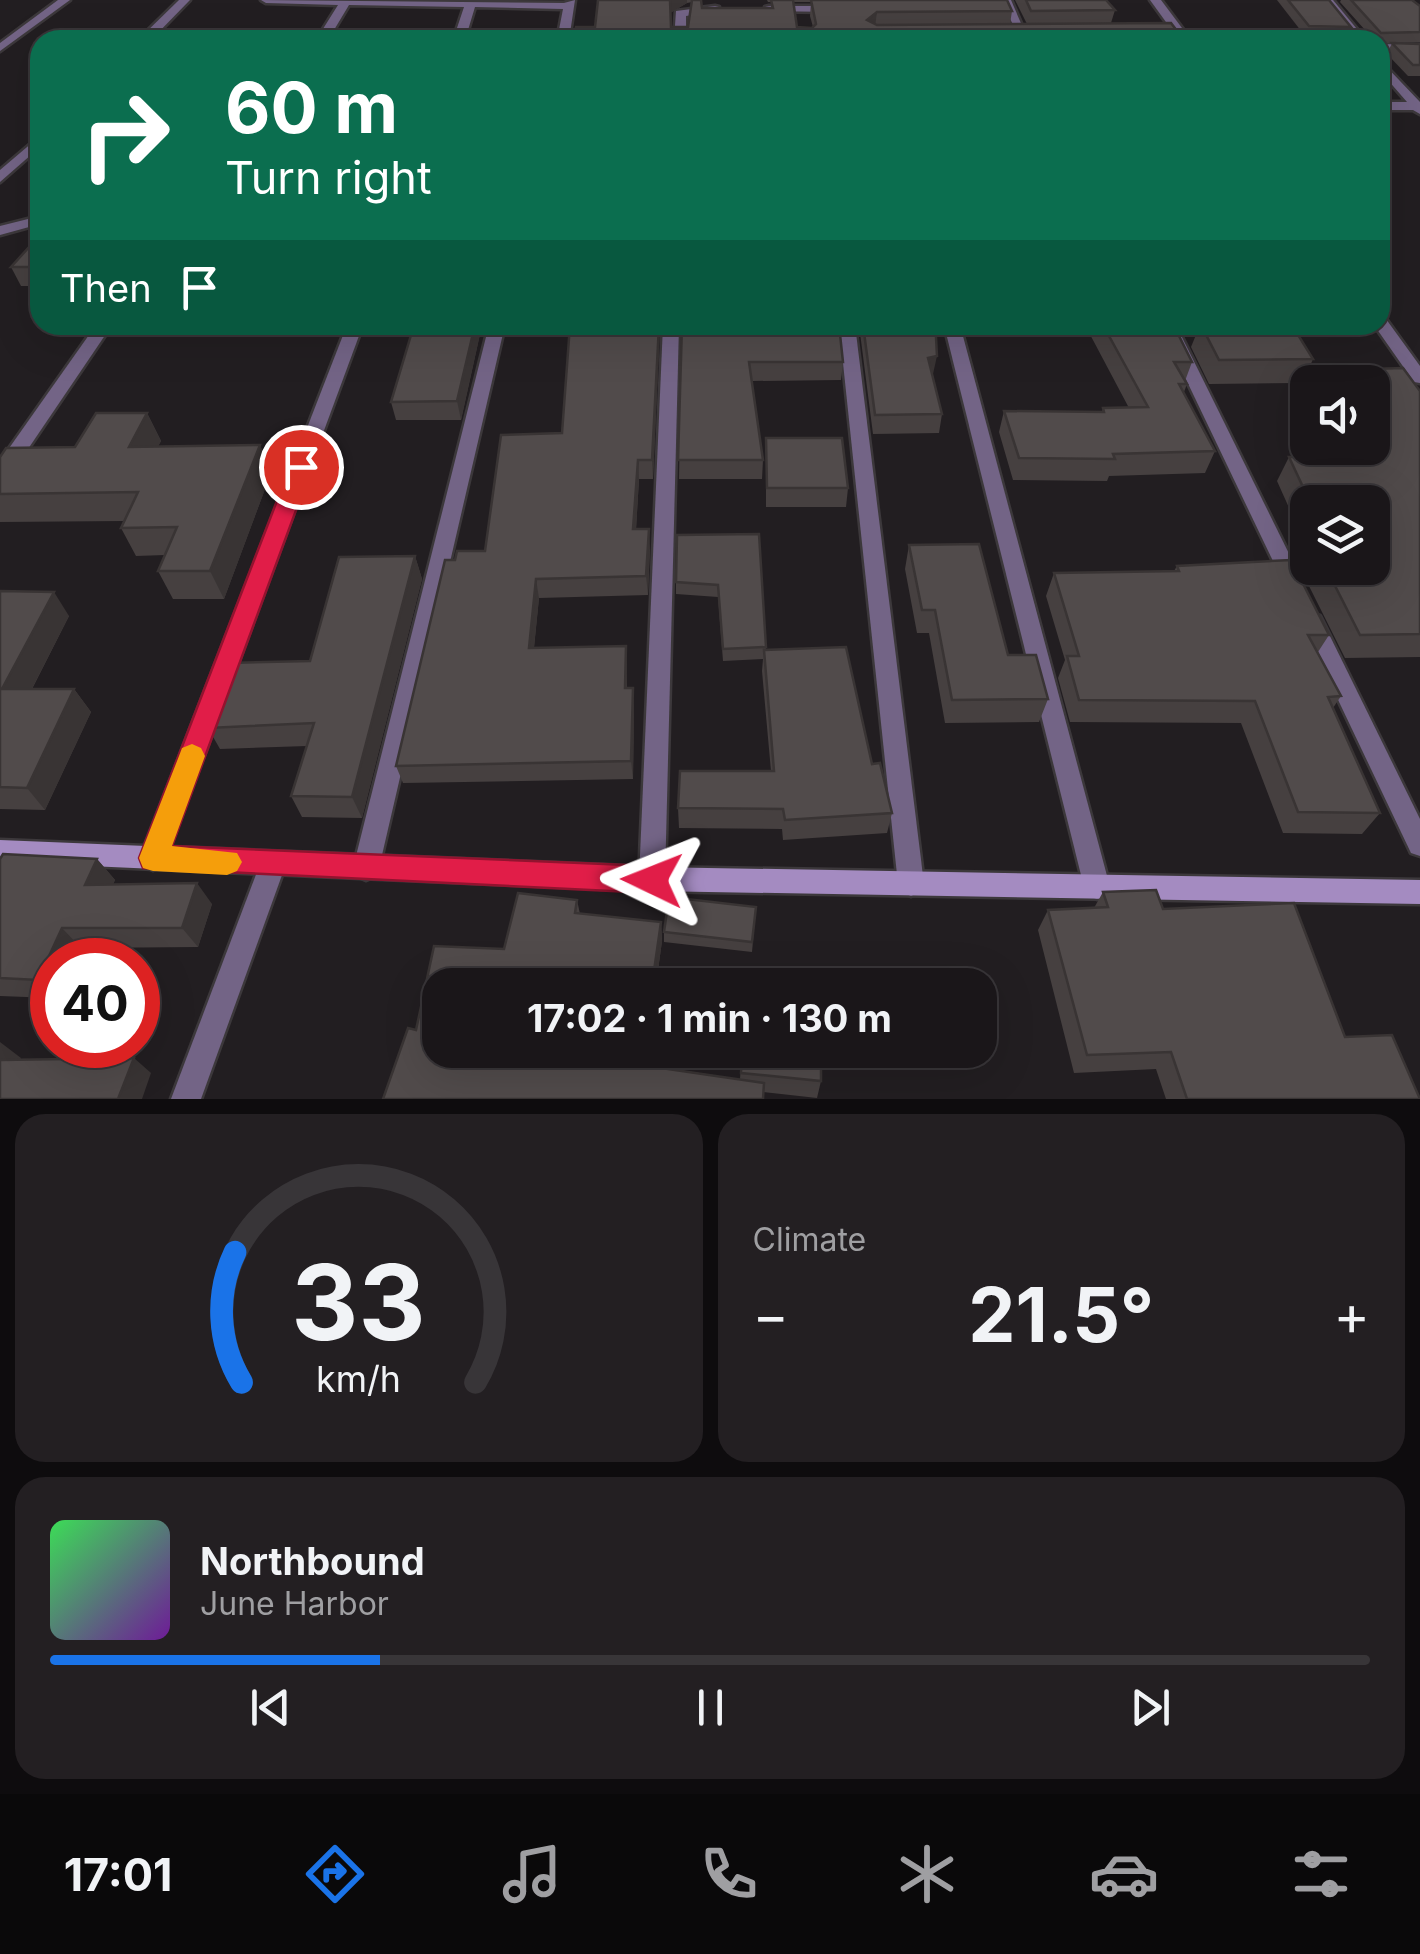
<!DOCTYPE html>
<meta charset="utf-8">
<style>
body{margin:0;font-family:Inter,sans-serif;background:#231f22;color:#f1f3f6;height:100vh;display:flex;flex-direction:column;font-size:38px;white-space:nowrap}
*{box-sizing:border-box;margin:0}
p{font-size:32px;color:#9f9fa2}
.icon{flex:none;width:55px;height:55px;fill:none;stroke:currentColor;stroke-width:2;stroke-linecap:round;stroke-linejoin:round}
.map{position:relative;height:1099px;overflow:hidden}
.side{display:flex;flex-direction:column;gap:15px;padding:15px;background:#0e0c0e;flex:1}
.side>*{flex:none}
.top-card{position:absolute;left:30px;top:30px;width:1360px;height:305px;border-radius:30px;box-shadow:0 10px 40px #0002,0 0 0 2px #383538;background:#0b6e4f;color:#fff;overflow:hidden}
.tools{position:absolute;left:1290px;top:365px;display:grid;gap:20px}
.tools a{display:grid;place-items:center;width:100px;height:100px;border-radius:20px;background:#1a1619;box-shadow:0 10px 40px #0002,0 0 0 2px #383538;font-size:50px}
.speed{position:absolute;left:30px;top:938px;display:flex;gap:20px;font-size:50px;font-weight:700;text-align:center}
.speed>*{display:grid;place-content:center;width:130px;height:130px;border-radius:50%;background:#1a1619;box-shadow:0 10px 40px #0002,0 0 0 2px #383538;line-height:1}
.speed .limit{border:15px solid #d22;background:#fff;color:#111}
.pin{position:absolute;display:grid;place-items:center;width:85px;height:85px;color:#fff;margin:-42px;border:5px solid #fff;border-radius:50%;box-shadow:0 2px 10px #0007}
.me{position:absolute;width:110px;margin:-55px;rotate:272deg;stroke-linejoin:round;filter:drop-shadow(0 0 8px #0008)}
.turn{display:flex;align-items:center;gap:35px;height:210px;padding:0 30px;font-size:45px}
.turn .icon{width:130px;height:130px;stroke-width:2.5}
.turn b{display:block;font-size:70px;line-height:85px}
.then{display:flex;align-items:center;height:95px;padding:0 30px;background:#0003;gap:20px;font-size:38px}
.big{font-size:75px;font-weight:700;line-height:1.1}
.side .widget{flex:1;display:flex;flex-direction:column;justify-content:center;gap:15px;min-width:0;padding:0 35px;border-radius:30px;background:#231f22}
.side .dial{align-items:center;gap:0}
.dial svg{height:260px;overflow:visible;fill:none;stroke:#383538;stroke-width:7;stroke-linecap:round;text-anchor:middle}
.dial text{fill:#f1f3f6;stroke:none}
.song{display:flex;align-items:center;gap:30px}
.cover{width:120px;height:120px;border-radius:15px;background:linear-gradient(135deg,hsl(130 70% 55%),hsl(280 70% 35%))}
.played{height:10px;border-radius:5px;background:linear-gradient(90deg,#1a73e8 25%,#383538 25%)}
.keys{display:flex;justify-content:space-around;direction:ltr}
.heat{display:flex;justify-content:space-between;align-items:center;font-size:55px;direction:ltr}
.side .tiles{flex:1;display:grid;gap:15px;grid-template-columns:1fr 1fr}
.widget:last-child{grid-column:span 2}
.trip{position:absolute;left:422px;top:968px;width:575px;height:100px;border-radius:30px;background:#1a1619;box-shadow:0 10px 40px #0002,0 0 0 2px #383538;font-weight:700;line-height:100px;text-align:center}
.tabs{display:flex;height:160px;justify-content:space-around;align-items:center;background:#0a090a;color:#9f9fa2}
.tabs .icon{width:70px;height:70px}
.tabs .current{color:#1a73e8}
.tabs b{font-size:45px;color:#f1f3f6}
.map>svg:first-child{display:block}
</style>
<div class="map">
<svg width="1420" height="1099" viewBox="0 0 1420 1099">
<rect width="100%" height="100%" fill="#221e21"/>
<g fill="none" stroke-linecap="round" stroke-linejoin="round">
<g stroke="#3c383b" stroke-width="5">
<g id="street">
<polygon points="58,0 70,0 0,51 0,43"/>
<polygon points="179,0 190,0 151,40 138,40"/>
<polygon points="261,0 564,3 575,0 569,40 557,40 563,9 475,7 465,40 453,40 464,7 349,5 328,40 316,40 338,5 266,3"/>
<polygon points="1001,0 1011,0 1026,35 1018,35"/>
<polygon points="1150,0 1161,0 1191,40 1179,40"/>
<polygon points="1322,0 1333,0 1366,40 1354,40"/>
<polygon points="715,6 719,7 719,11 686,16 686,40 674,40 676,11"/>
<polygon points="769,6 835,6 840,9 835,12 765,11 765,7"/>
<polygon points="1380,44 1420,45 1420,51 1380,50"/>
<polygon points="1380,60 1420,102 1420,114 1413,110 1380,110 1380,102 1407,102 1380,71"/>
<polygon points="40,136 40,147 0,182 0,170"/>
<polygon points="40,216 40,224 0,235 0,226"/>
<polygon points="1380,317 1386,319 1420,366 1420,383 1414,382 1374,325 1380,325"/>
<polygon points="96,325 112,325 7,480 0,481 0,461"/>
<polygon points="347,325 363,325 166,858 162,866 153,870 144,866 140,858"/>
<polygon points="489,325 505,325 379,868 375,876 366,880 357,876 353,868"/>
<polygon points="663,325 679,325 665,879 661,887 652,891 643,887 639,879"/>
<polygon points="839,325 855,325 924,884 920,892 911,896 902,892 898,884"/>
<polygon points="944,325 960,325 1110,887 1106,896 1097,899 1088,896 1084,887"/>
<polygon points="1160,325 1176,325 1303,582 1300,587 1286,587 1283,582"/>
<polygon points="1312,614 1320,616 1323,622 1420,819 1420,856 1411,853 1301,622 1304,616"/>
<polygon points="273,852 282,856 286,864 201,1099 171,1099 260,864 264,856"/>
</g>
</g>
<g stroke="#3c383b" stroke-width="5">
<polygon id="secondary" points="0,840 652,867 1420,880 1420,904 652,891 0,862"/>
</g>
<use href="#street" fill="#736486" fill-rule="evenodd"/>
<use href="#secondary" fill="#a48bc1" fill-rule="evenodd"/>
</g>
<g fill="#464040" fill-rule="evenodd">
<path d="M598 0H700L702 8H771V2H768L767 0H1007L1012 11 1010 24H1027L1015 0H1106L1115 10 1111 23 573 39 595 27ZM692 2 688 27H671L670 13 687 3ZM793 2H811L810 16 813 27H797Z"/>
<polygon points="1277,0 1329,0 1351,27 1347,37 1305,36"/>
<polygon points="1341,0 1412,0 1420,6 1420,42 1380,43 1380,40 1374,40 1340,2"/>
<polygon points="1392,43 1420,44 1420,76 1408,76 1387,54"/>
<polygon points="40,235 40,286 21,286 11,267"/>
<polygon points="414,325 482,325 461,420 396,420 391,402"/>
<polygon points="570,325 660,325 653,479 639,479 636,529 650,547 648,595 539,598 534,648 626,646 627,688 634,706 633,779 403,783 396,766 455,560 485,551 562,433"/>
<polygon points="682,325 843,362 841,380 752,381 763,460 762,479 679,479"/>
<polygon points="859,325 932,325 932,374 942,414 939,433 873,434"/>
<polygon points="1085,325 1148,325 1192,362 1185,381 1187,384 1184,392 1215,451 1205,473 1109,476 1107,481 1013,480 999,432 1004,411 1102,412 1103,408 1129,408"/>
<polygon points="1200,325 1292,325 1313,359 1308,371 1420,391 1420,657 1345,658 1307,582 1315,568 1372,568 1372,502 1308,502 1308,550 1277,481 1289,457 1327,457 1322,448 1372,448 1372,382 1308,382 1308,422 1292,394 1297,383 1209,384 1191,347"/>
<polygon points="147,413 161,441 158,446 260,445 271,473 224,599 173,599 158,571 165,555 136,556 121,528 124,521 0,522 0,457 75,447"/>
<polygon points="766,438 848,488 846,507 766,507"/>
<polygon points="759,534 766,650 872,764 892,813 887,833 783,840 782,829 679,828 678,808 771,771 762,671 763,659 723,661 718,597 676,594 676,582"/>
<polygon points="909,545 1048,699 1039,722 945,723 929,633 917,633 905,569"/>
<polygon points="415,556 422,579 362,818 302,817 291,796 307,746 220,749 208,728 310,661"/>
<polygon points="1177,566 1329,635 1318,652 1341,696 1333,708 1380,813 1362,834 1283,833 1241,723 1070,722 1058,678 1065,660 1046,596 1054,573 1174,571"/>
<polygon points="0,591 69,616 32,689 74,689 91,712 45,810 0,809"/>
<polygon points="0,859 97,859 115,880 113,884 212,904 198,947 81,948 52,960 52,998 0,996"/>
<polygon points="1103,892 1163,909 1345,1037 1420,1099 1166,1099 1156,1069 1074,1073 1038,930 1048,910 1094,908"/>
<polygon points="518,893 577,900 580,914 661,922 662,941 656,985 440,985 440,1050 647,1050 645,1065 740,1079 742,1050 821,1050 821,1081 817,1098 763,1092 763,1099 383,1099 408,1028 416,1030 434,946 504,949"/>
<polygon points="756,907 752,952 664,942 664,932"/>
</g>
<g fill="#393434">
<polygon points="670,0 687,0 687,3 670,13"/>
<polygon points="877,12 875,27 867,20"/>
<polygon points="475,325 482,325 461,420 457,401"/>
<polygon points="659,325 660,325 653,479 652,460"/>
<polygon points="937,356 933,374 925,377 928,358"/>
<polygon points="147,413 161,441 143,475 129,447"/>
<polygon points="260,445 271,473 224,599 210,571"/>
<polygon points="638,460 639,479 635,548 633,529"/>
<polygon points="649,529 650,547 648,595 646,576"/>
<polygon points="415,556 422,579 362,818 352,797"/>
<polygon points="536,579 539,598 532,666 529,648"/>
<polygon points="54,592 69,616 20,712 2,689"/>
<polygon points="626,646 627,664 626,706 625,688"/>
<polygon points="633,688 634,706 633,779 631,761"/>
<polygon points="74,689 91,712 45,810 27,788"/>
<polygon points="97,859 115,880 104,905 85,885"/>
<polygon points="197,883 212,904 198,947 182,928"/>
<polygon points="661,922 662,941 656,985 652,985"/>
<polygon points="62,928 81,948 76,960 52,960 52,993 38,980"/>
<polygon points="0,1042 21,1058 14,1075 0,1065"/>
<polygon points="642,1050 647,1050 643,1081 640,1065"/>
<polygon points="134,1058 151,1073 142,1099 118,1099"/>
</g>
<g fill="#514b4b" stroke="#393434" stroke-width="2.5">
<polygon points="598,0 670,0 671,27 688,27 692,0 701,0 702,8 773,8 771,0 793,0 797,27 812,28 816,24 811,0 1007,0 1012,11 877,12 867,20 877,25 1171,23 1184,40 567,40 573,39 576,27 595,27"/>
<polygon points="1026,0 1106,0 1115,10 1031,11"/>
<polygon points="1288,0 1329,0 1351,27 1309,26"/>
<polygon points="1351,0 1412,0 1420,6 1420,32 1381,33"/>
<polygon points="1392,43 1420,44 1420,65 1413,65"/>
<polygon points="40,235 40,267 11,267"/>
<polygon points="414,325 475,325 457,401 391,402"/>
<polygon points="570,325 659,325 652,460 638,460 633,529 649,529 646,576 536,579 529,648 626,646 625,688 633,688 631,761 396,766 445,560 455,560 457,551 485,551 501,435 562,433"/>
<polygon points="682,325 839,325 843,362 749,362 763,460 678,460"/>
<polygon points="863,325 932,325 936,337 937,356 928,358 942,414 875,415"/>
<polygon points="1103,325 1174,326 1192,362 1174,362 1187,384 1179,384 1215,451 1113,454 1115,459 1019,458 1004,411 1104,412 1103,408 1148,407"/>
<polygon points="1201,325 1292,325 1313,359 1219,360"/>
<polygon points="1403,368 1420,391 1420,634 1360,635 1326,568 1372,568 1372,502 1310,502 1289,457 1353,457 1348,448 1372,448 1372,382 1310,382 1304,371"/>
<polygon points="96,413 147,413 129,447 260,445 210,571 158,571 177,527 121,528 138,492 0,494 0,457 6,448 75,447"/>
<polygon points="766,438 842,438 848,488 767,488"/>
<polygon points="759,534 766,647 723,649 718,585 676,582 677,535"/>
<polygon points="979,544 1008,655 1036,655 1048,699 952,700 935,610 922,610 909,545"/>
<polygon points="415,556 352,797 291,796 314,723 208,728 228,663 310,661 339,557"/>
<polygon points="1291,560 1329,635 1308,635 1341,696 1328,697 1380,813 1298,812 1255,701 1079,700 1067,656 1079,656 1054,573 1179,571 1177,566"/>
<polygon points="0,591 54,592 2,689 74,689 27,788 0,787"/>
<polygon points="846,647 872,764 880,763 892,813 785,820 783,809 678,808 680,771 774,771 764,650"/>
<polygon points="3,854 97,859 85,885 197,883 182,928 62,928 38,980 0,978 0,859"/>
<polygon points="1156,890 1163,909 1294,903 1345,1037 1392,1035 1420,1099 1187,1099 1171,1052 1087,1055 1048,910 1108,907 1103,892"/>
<polygon points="518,893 577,900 575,913 661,922 652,985 440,985 440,1050 642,1050 640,1065 764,1083 763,1099 383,1099 408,1028 416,1030 434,946 504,949"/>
<polygon points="669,897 756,907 752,942 664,932"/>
<polygon points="742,1050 821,1050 821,1081 741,1073"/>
<polygon points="134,1058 118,1099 0,1099 0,1060"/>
</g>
<polygon fill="#e11d48" stroke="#92132f" stroke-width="2.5" points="301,460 312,467 172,846 652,866 663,870 667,880 663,889 652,893 143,868 139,858 290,467"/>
<polygon fill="#f59e0b" points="192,744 201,748 205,756 172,846 237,853 242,862 237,871 227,875 153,871 143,868 139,858 179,756 182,748"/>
</svg>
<div class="tools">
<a><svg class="icon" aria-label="sound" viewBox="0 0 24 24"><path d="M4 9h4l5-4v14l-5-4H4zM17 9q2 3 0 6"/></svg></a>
<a><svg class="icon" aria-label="layers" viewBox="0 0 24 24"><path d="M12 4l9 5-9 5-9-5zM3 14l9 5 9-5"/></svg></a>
</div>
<div class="speed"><div class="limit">40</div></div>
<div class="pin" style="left:301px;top:467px;background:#d93025"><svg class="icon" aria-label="arrive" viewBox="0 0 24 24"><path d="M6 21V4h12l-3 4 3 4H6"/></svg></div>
<svg class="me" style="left:652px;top:880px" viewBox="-20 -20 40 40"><path d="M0-17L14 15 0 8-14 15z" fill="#e11d48" stroke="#fff" stroke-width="4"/></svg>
<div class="trip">17:02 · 1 min · 130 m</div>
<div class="top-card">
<div class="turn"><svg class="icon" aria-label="right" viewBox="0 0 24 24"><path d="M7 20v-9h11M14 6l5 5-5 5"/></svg><div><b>60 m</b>Turn right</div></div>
<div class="then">Then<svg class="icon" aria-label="arrive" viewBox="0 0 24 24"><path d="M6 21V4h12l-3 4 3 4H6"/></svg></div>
</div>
</div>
<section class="side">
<div class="tiles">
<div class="widget dial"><svg viewBox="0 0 100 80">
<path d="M14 69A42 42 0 1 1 86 69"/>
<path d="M14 69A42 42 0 0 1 12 29" stroke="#1a73e8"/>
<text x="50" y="56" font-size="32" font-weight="700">33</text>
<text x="50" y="72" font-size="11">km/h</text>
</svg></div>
<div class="widget"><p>Climate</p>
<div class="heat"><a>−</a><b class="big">21.5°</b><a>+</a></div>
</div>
<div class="widget">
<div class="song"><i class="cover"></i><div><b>Northbound</b><p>June Harbor</p></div></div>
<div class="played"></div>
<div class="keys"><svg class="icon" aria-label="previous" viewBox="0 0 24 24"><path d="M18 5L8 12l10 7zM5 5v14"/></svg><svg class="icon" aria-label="pause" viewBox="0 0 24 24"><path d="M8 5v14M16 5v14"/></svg><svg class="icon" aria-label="next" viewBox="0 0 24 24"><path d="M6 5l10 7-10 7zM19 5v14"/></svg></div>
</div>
</div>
</section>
<nav class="tabs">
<b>17:01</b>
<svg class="icon current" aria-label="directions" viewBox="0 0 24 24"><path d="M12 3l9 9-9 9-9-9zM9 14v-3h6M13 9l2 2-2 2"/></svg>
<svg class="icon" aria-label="music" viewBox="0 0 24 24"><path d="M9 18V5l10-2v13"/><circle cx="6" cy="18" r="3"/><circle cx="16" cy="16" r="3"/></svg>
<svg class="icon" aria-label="phone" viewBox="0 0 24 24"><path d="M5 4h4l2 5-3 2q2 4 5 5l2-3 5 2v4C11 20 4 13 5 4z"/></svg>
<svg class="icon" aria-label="climate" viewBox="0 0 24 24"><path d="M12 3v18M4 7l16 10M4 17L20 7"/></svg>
<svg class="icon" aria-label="car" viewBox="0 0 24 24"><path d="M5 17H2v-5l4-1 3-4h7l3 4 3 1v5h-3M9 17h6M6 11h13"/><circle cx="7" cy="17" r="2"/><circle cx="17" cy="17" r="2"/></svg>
<svg class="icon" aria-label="filters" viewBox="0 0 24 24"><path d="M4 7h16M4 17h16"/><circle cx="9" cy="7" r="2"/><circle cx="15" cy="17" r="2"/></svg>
</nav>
